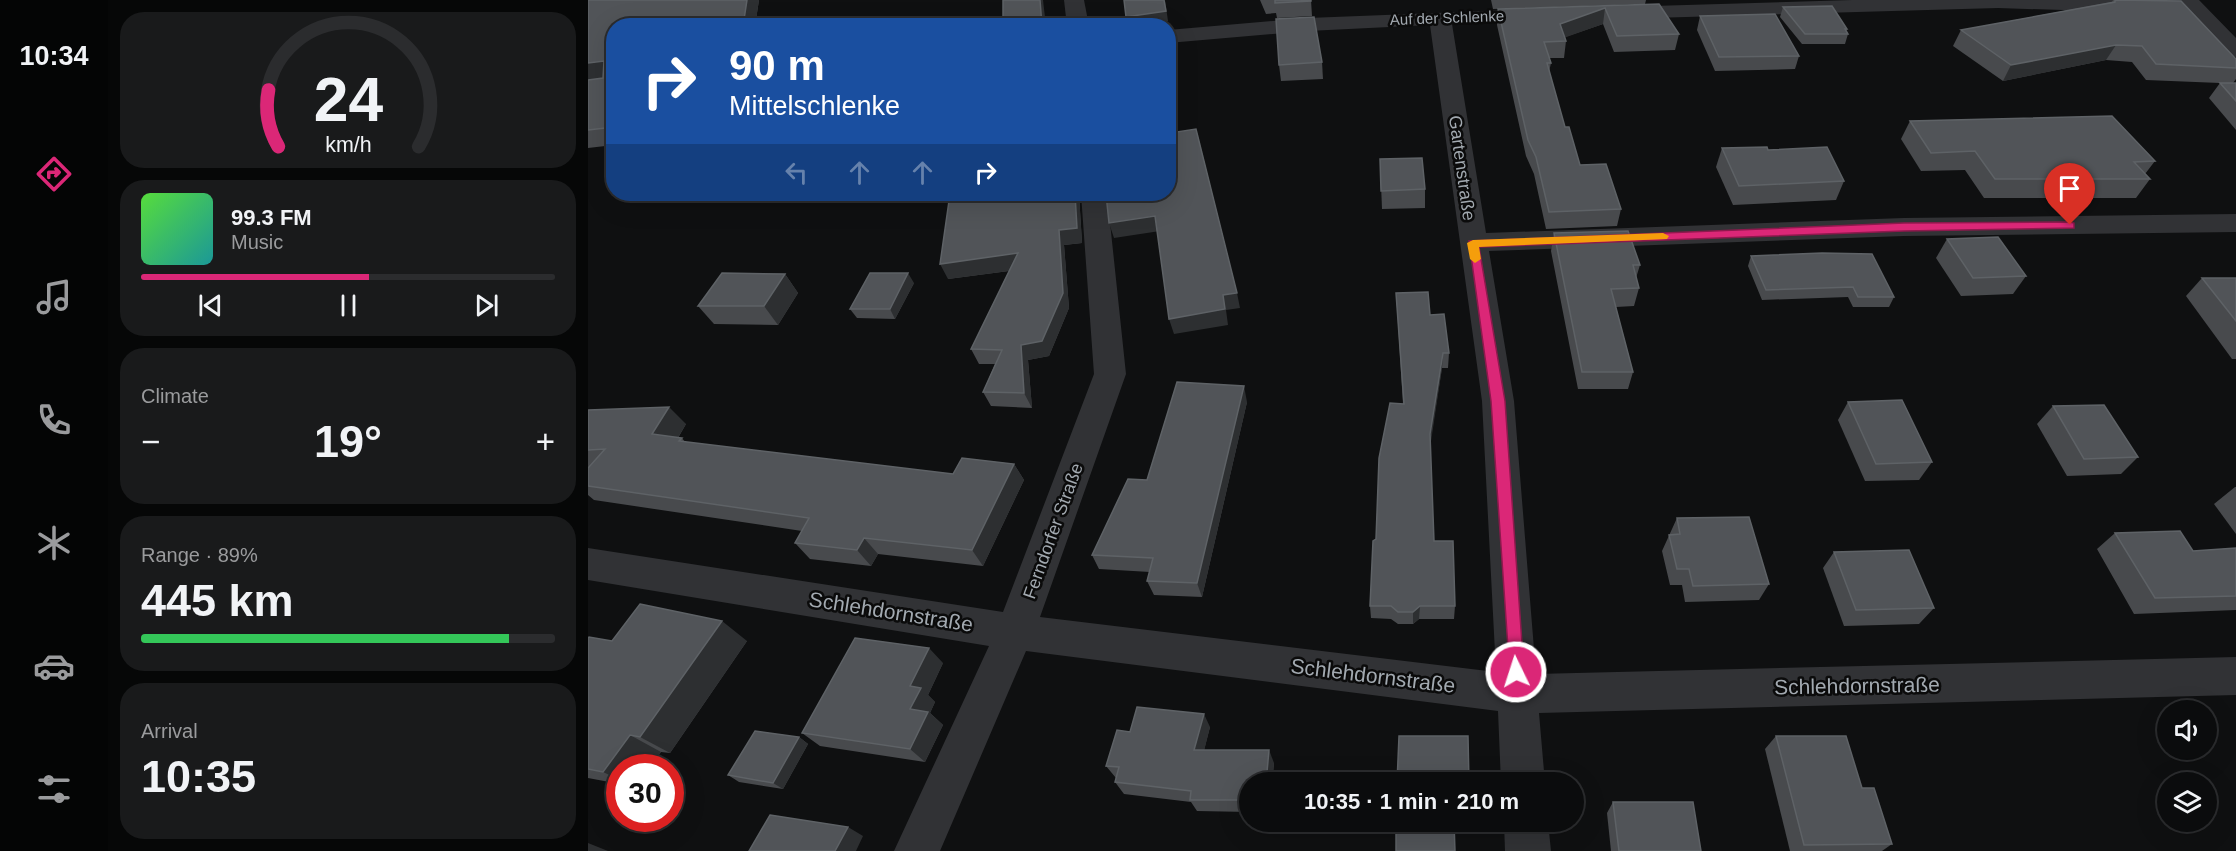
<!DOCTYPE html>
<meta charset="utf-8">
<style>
body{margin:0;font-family:Arial,sans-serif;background:#191a1b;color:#f1f3f6;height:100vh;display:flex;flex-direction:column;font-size:22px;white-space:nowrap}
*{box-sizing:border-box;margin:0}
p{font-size:20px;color:#9a9b9d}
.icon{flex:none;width:33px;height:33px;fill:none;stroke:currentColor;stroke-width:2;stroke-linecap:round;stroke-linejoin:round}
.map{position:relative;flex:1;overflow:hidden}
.drawer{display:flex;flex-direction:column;gap:12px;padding:12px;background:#060707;width:480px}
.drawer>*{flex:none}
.hud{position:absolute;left:18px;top:18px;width:570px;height:183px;border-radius:24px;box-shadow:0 6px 24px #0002,0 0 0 2px #2b2c2e;background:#1a4fa0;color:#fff;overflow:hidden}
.buttons{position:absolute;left:1569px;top:700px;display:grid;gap:12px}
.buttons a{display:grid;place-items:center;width:60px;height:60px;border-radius:50%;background:#0b0c0d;box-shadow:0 6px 24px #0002,0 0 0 2px #2b2c2e;font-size:30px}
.speed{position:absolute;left:18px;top:754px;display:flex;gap:12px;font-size:30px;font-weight:700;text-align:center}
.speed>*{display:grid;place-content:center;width:78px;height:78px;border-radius:50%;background:#0b0c0d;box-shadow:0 6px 24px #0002,0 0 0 2px #2b2c2e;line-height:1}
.speed .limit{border:9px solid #d22;background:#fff;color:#111}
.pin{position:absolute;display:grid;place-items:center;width:51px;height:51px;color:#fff;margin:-62px -26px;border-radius:50% 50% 50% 0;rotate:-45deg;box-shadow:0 0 6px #0007}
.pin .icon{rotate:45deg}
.me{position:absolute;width:66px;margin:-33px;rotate:356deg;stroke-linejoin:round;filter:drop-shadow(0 0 4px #0008)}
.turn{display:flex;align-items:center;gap:21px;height:126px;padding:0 24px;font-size:27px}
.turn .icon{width:78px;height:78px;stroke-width:2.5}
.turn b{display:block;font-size:42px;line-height:51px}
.lanes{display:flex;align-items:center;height:57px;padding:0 24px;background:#0003;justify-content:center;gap:30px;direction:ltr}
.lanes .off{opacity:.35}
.big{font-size:45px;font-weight:800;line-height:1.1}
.drawer .tile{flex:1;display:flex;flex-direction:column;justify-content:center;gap:9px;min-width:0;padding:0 21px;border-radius:24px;background:#191a1b}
.drawer .dial{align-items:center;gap:0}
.dial svg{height:156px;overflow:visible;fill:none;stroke:#2b2c2e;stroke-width:7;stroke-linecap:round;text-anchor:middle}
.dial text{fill:#f1f3f6;stroke:none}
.song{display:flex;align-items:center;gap:18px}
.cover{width:72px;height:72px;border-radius:9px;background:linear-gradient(135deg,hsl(110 70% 55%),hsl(180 70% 35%))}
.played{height:6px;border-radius:3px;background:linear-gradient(90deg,#db2777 55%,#2b2c2e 55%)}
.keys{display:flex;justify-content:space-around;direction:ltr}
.heat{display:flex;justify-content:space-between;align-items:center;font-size:33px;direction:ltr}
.charge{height:9px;border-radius:4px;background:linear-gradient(90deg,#34c759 89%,#2b2c2e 0)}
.trip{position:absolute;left:651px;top:772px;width:345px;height:60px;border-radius:30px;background:#0b0c0d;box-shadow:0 6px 24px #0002,0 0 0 2px #2b2c2e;font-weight:800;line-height:60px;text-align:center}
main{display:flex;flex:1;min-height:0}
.tab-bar{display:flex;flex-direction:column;width:108px;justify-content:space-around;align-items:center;background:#040505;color:#9a9b9d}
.tab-bar .icon{width:42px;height:42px}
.tab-bar .on{color:#db2777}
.tab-bar b{font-size:27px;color:#f1f3f6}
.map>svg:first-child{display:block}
</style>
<main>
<nav class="tab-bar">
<b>10:34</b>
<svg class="icon on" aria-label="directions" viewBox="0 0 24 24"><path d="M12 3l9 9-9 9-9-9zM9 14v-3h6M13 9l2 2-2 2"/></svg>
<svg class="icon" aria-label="music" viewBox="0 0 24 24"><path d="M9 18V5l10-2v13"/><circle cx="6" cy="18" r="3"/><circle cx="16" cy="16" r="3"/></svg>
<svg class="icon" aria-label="phone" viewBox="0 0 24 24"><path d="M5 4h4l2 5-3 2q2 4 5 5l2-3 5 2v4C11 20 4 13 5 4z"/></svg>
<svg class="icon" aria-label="climate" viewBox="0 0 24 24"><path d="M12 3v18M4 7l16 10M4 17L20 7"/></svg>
<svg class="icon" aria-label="car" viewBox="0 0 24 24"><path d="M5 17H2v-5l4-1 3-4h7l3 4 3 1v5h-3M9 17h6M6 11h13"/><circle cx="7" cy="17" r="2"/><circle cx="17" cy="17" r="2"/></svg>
<svg class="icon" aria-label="filters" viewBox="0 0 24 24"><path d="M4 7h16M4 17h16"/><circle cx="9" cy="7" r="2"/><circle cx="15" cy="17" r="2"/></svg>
</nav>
<section class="drawer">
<div class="tile dial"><svg viewBox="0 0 100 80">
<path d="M14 69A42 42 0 1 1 86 69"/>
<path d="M14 69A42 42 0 0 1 9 40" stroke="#db2777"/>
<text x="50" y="56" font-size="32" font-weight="700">24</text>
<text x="50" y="72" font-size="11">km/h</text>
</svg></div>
<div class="tile">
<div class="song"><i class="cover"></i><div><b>99.3 FM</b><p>Music</p></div></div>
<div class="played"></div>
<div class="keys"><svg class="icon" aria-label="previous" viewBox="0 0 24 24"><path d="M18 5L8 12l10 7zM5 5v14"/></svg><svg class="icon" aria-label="pause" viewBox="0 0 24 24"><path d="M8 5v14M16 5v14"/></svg><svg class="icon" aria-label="next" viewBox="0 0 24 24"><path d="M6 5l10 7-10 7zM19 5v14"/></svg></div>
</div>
<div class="tile"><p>Climate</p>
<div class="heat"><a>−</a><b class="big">19°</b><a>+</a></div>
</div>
<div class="tile"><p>Range · 89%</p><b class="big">445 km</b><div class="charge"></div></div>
<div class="tile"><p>Arrival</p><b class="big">10:35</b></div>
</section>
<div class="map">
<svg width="1648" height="851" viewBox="0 0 1648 851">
<rect width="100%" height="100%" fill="#0f1011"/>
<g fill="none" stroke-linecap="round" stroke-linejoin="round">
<g fill="#313235" fill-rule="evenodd">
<polygon points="476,0 496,0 501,26 479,26"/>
<polygon points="1264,0 1611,0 1648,38 1648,57 1640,55 1601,14 1410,8 1030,19 1023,17 1020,13 1023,9 1030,7"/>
<polygon points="954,9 961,11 965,15 961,19 864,24 898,233 1316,218 1648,214 1648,232 1316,236 901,251 926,401 948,674 1648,657 1648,695 951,713 957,783 913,783 910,711 438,651 352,851 306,851 401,646 0,580 0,548 415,612 506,374 493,194 519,194 538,374 452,617 908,672 894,401 842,25 720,31 580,43 580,30 720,18"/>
<polygon points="916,822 960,822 963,851 917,851"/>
</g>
</g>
<g fill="#484a4d">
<polygon points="171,0 167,26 26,26 26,145 0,148 0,1"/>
<polygon points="672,0 723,0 724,16 689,18 688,13 678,14"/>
<polygon points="903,0 1058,0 1057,4 905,9"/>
<polygon points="1525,0 1574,0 1648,59 1648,79 1645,83 1648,83 1648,130 1621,98 1632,83 1558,80 1544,62 1518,60 1415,81 1365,46 1373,30 1524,2"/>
<polygon points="1071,4 1091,34 1087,50 1026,52 1015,24 977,37 978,41 976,58 961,58 963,63 961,72 977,127 992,165 1033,209 1029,226 958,229 946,174 938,156 909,25 910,9"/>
<polygon points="1195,7 1259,29 1258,31 1260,34 1257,44 1214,44 1192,17"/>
<polygon points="1112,16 1211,56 1207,69 1127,71 1109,30"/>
<polygon points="734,62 735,79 693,81 691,65"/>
<polygon points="1322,121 1567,161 1557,174 1562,179 1548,198 1396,198 1377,170 1333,171 1313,139"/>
<polygon points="1134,148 1180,150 1256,181 1248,200 1145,205 1128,167"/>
<polygon points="792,159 837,189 837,208 794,209"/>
<polygon points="362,194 491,194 494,243 476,245 481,308 461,356 440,360 444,408 403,406 395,392 407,364 391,364 383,349 421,271 360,279"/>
<polygon points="966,233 1052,265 1048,278 1051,288 1046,306 1028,307 1045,372 1040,389 990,389 963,251"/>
<polygon points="1359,239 1438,276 1425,294 1373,296 1348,258"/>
<polygon points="1163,256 1306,297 1301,307 1265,307 1260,297 1174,300 1160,266"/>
<polygon points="197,274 210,293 190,325 126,324 110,306"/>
<polygon points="1614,278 1648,278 1648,359 1644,359 1598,296"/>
<polygon points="326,283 307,319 269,318 262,309"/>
<polygon points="808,293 842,315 861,353 860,368 854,368 842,443 846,541 867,606 866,619 831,619 825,624 810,624 803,619 783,618 782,606 788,539 815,404"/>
<polygon points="659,402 614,597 566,595 559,581 562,572 511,569 504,555 559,480"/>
<polygon points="1260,402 1344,462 1331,480 1277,481 1250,420"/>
<polygon points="1465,406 1550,457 1533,474 1479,476 1449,424"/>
<polygon points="0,410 98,424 90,438 94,438 97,442 365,474 426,464 436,480 395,566 290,554 283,566 222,559 207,543 214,531 6,500 0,495"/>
<polygon points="1647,487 1648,487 1648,534 1626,504"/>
<polygon points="1089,518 1181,584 1171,600 1097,602 1094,585 1082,585 1074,551"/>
<polygon points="1527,533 1605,551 1648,548 1648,610 1546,614 1509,549"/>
<polygon points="1246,552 1346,608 1331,624 1256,626 1235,568"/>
<polygon points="0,638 24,641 159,641 82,753 73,752 61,768 32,768 32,784 0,778"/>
<polygon points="355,663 340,695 347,702 342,713 355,725 337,762 232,746 214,733"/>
<polygon points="622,727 616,750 686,763 684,783 662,783 662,812 609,811 603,802 536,794 527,782 528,778 518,766 542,732"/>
<polygon points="1188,736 1304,844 1294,851 1202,851 1177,749"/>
<polygon points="211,737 220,744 195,789 151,782 140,775"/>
<polygon points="1025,802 1113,851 1023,851 1019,813"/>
</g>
<g fill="#2d2f31">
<polygon points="159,0 171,0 167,26 155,26"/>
<polygon points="452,0 455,0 458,26 454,26"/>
<polygon points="577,0 580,21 540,26 538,17"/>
<polygon points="1017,8 1015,24 970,40 972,24"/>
<polygon points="1528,45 1518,60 1415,81 1423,65"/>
<polygon points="16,61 26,78 0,80 0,63"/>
<polygon points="56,194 75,194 58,196"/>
<polygon points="487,194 491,194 494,243 476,245 481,308 461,356 440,360 444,408 436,393 433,345 471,230"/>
<polygon points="567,216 572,231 526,238 521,223"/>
<polygon points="430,253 436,269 360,279 352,264"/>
<polygon points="320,273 326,283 307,319 302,309"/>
<polygon points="197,274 210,293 190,325 176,306"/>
<polygon points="649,293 652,308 638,310 640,325 586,334 581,319 635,295"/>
<polygon points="855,353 854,368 842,448 842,434"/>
<polygon points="656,386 659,402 614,597 609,583"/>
<polygon points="81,407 98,424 82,451 64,434"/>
<polygon points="426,464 436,480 395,566 384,550"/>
<polygon points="276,538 290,554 283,566 269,550"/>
<polygon points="832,606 831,619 825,624 825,612"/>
<polygon points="134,621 159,641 82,753 52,737"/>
<polygon points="341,648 355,663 340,695 347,702 342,713 355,725 337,762 322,749 322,686"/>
<polygon points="616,714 622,727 613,763 606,750"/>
<polygon points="42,735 73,752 61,768 32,768 32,780 15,772"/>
<polygon points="211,737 220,744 195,789 185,783"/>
<polygon points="681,750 686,763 684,783 678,783"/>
<polygon points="260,827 275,836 268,851 247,851"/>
<polygon points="0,843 20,851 0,851"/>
</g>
<g fill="#515458" stroke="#5e6266" stroke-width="1.5">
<polygon points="0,0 159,0 155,26 26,26 26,127 0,130 0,80 15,78 16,61 0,63"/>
<polygon points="415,0 452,0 454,26 415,26"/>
<polygon points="536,0 576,0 578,11 538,17"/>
<polygon points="687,0 723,0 723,1 687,3"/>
<polygon points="1527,0 1593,1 1648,59 1648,68 1568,64 1554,46 1528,45 1423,65 1373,30 1527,2"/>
<polygon points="1071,4 1091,34 1029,36 1017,8 972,24 978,41 956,42 963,63 959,63 977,127 981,127 992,165 1018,164 1033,209 961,212 948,157 940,140 910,9"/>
<polygon points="1244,6 1259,29 1257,29 1260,34 1217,34 1195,7"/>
<polygon points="1187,14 1211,56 1131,57 1112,16"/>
<polygon points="726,17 734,62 691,65 688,19"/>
<polygon points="206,23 205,26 186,26"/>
<polygon points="1632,83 1648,83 1648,101"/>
<polygon points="1524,116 1567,161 1546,162 1562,179 1407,179 1387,151 1343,153 1322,121"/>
<polygon points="588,124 589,132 608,129 649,293 635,295 637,309 581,319 567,216 521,223 518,194 580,194 580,125"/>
<polygon points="1179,147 1180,150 1239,147 1256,181 1151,186 1134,148"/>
<polygon points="834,158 837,189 793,191 792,159"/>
<polygon points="362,194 487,194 489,228 471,230 475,293 454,341 433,345 436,393 395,392 414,350 383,349 430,253 352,264"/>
<polygon points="1040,231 1052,265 1045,265 1051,288 1023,289 1045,372 994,372 966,233"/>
<polygon points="1410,237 1438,276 1385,278 1359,239"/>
<polygon points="1234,253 1284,254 1306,297 1270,297 1265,287 1178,290 1163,256"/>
<polygon points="134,273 197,274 176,306 110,306"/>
<polygon points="282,273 320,273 302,309 262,309"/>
<polygon points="1614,278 1648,278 1648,321"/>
<polygon points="840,292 842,315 856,314 861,353 855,353 842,434 846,541 865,541 867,606 832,606 825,612 810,612 803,606 782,606 785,541 788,539 791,458 802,403 816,404 808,293"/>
<polygon points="589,382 656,386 609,583 559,581 565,558 504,555 540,479 559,480"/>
<polygon points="1314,400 1344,462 1288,464 1260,402"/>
<polygon points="1516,405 1550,457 1496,459 1465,406"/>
<polygon points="81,407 64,434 94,438 91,441 365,474 374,458 426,464 384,550 276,538 269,550 207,543 221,518 0,486 0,468 17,449 0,450 0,410"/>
<polygon points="1161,517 1181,584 1105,586 1101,569 1089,569 1081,535 1092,534 1089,518"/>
<polygon points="1592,531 1605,551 1648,548 1648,596 1567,598 1527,533"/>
<polygon points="1321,550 1346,608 1268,610 1246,552"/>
<polygon points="52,604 134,621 52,737 42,735 15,772 0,769 0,638 1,637 24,641"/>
<polygon points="267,638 341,648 322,686 333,688 322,709 340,712 322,749 214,733"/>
<polygon points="549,707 616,714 606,750 681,750 678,783 662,783 662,800 602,800 603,791 527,782 531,767 518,766 529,730 542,732"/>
<polygon points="167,731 211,737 185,783 140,775"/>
<polygon points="811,736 880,736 881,783 809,783"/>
<polygon points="1188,736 1258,736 1274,788 1286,788 1304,844 1216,845"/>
<polygon points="1025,802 1105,802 1113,851 1031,851"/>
<polygon points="182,815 260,827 247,851 161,851"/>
<polygon points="808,822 866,822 867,851 808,851"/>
</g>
<polygon fill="#db2777" stroke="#8e194d" stroke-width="1.5" points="1482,222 1486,223 1486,228 1316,231 891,247 917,401 936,672 934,677 928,679 922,677 903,401 881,241 1316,223"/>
<polygon fill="#f59e0b" points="1075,233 1081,236 1079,239 891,247 893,259 887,263 882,259 879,243 885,240"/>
<g text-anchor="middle" stroke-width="5" stroke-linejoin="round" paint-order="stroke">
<g font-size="15" fill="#a2a9b0" stroke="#0b0b0b">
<text transform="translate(859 18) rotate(-2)" y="5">Auf der Schlenke</text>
</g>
<g font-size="18" fill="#a2a9b0" stroke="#0b0b0b">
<text transform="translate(874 168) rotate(82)" y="6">Gartenstraße</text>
<text transform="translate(465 531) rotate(-70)" y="6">Ferndorfer Straße</text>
</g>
<g font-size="21" fill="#a2a9b0" stroke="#0b0b0b">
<text transform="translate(303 612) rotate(9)" y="7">Schlehdornstraße</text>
<text transform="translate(785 676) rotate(7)" y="7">Schlehdornstraße</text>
<text transform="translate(1269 686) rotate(-1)" y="7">Schlehdornstraße</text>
</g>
</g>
</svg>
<div class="buttons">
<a><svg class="icon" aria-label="sound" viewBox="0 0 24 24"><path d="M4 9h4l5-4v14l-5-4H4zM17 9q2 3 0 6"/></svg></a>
<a><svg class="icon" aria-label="layers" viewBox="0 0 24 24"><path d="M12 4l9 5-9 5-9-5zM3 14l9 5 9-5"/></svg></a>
</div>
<div class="speed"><div class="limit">30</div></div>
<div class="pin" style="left:1482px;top:225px;background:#d93025"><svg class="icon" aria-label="arrive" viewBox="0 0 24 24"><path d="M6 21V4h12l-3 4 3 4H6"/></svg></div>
<svg class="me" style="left:928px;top:672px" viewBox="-20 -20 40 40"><circle r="17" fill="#db2777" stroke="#fff" stroke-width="3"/><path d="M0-11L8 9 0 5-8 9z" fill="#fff"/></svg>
<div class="trip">10:35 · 1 min · 210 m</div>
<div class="hud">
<div class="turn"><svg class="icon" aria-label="right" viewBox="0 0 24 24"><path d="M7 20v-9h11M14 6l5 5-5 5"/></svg><div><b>90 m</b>Mittelschlenke</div></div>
<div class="lanes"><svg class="icon off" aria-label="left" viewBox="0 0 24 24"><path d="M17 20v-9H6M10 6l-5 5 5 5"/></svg><svg class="icon off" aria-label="ahead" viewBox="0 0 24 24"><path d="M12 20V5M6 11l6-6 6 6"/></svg><svg class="icon off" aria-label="ahead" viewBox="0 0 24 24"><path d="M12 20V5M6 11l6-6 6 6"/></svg><svg class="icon" aria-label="right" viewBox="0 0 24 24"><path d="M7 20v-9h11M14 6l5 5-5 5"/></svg></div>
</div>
</div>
</main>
